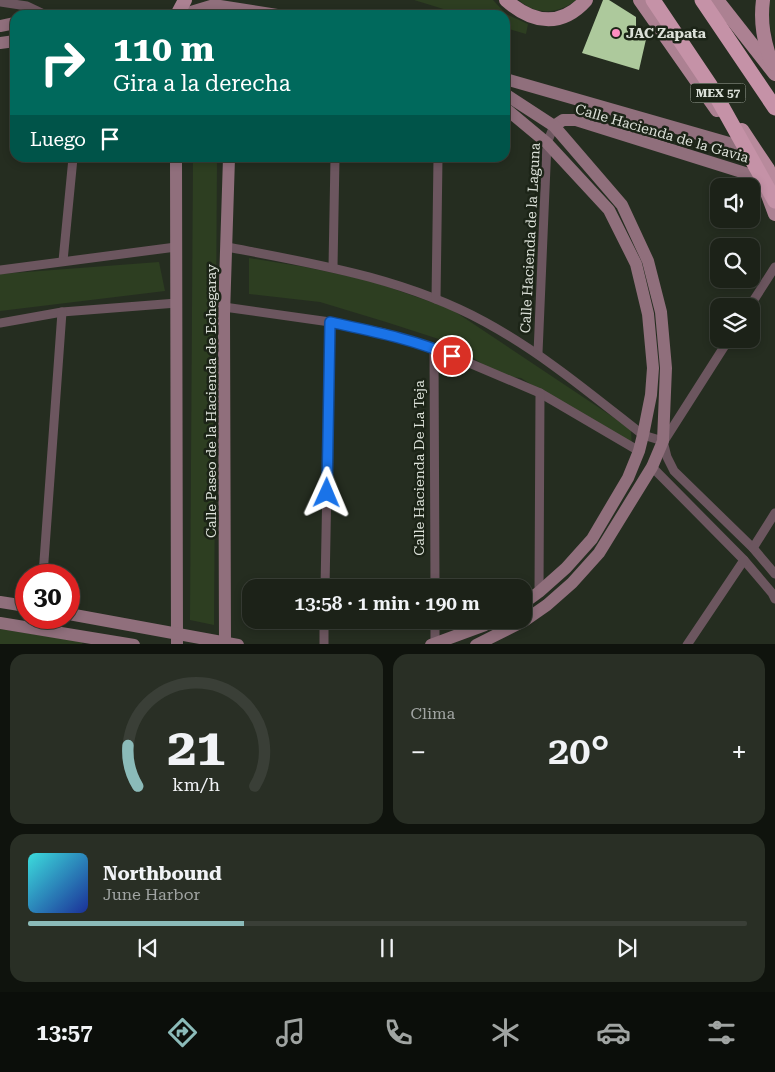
<!DOCTYPE html>
<html lang="es">
<meta charset="utf-8">
<style>
body{margin:0;font-family:"Roboto Serif",serif;background:#292f25;color:#f1f3f6;height:100vh;display:flex;flex-direction:column;font-size:19px;white-space:nowrap}
*{box-sizing:border-box;margin:0}
p{font-size:16px;color:#a0a4a2}
.icon{flex:none;width:28px;height:28px;fill:none;stroke:currentColor;stroke-width:2;stroke-linecap:round;stroke-linejoin:round}
.map{position:relative;height:644px;overflow:hidden}
.sheet{display:flex;flex-direction:column;gap:10px;padding:10px;background:#0f130d;flex:1}
.sheet>*{flex:none}
.banner{position:absolute;left:10px;top:10px;width:500px;height:152px;border-radius:15px;box-shadow:0 2px 8px #0003,0 0 0 1px #3a3f37;background:#00695c;color:#fff;overflow:hidden}
.fabs{position:absolute;left:710px;top:178px;display:grid;gap:10px}
.fabs a{display:grid;place-items:center;width:50px;height:50px;border-radius:10px;background:#1c2218;box-shadow:0 2px 8px #0003,0 0 0 1px #3a3f37;font-size:25px}
.speed{position:absolute;left:15px;top:564px;display:flex;gap:10px;font-size:25px;font-weight:700;text-align:center}
.speed>*{display:grid;place-content:center;width:65px;height:65px;border-radius:50%;background:#1c2218;box-shadow:0 2px 8px #0003,0 0 0 1px #3a3f37;line-height:1}
.speed .limit{border:8px solid #d22;background:#fff;color:#111}
.pin{position:absolute;display:grid;place-items:center;width:42px;height:42px;color:#fff;margin:-21px;border:2px solid #fff;border-radius:50%;box-shadow:0 1px 5px #0007}
.me{position:absolute;width:55px;margin:-28px;rotate:1deg;stroke-linejoin:round;filter:drop-shadow(0 0 4px #0008)}
.turn{display:flex;align-items:center;gap:18px;height:105px;padding:0 20px;font-size:22px}
.turn .icon{width:65px;height:65px;stroke-width:2.5}
.turn b{display:block;font-size:35px;line-height:42px}
.then{display:flex;align-items:center;height:48px;padding:0 20px;background:#0003;gap:10px;font-size:19px}
.big{font-size:38px;font-weight:600;line-height:1.1}
.sheet .card{flex:1;display:flex;flex-direction:column;justify-content:center;gap:8px;min-width:0;padding:0 18px;border-radius:15px;background:#292f25}
.sheet .dial{align-items:center;gap:0}
.dial svg{height:130px;overflow:visible;fill:none;stroke:#3a3f37;stroke-width:7;stroke-linecap:round;text-anchor:middle}
.dial text{fill:#f1f3f6;stroke:none}
.song{display:flex;align-items:center;gap:15px}
.cover{width:60px;height:60px;border-radius:8px;background:linear-gradient(135deg,hsl(180 70% 55%),hsl(230 70% 35%))}
.played{height:5px;border-radius:2px;background:linear-gradient(90deg,#8bbbb9 30%,#3a3f37 30%)}
.keys{display:flex;justify-content:space-around;direction:ltr}
.heat{display:flex;justify-content:space-between;align-items:center;font-size:28px;direction:ltr}
.sheet .tiles{flex:1;display:grid;gap:10px;grid-template-columns:1fr 1fr}
.card:last-child{grid-column:span 2}
.trip{position:absolute;left:242px;top:579px;width:290px;height:50px;border-radius:15px;background:#1c2218;box-shadow:0 2px 8px #0003,0 0 0 1px #3a3f37;font-weight:600;line-height:50px;text-align:center}
.dock{display:flex;height:80px;justify-content:space-around;align-items:center;background:#0b0e0a;color:#a0a4a2}
.dock .icon{width:35px;height:35px}
.dock .current{color:#8bbbb9}
.dock b{font-size:22px;color:#f1f3f6}
.map>svg:first-child{display:block}
</style>
<div class="map">
<svg width="775" height="645" viewBox="0 0 775 645">
<rect width="100%" height="100%" fill="#252d20"/>
<polygon fill="#283421" points="768,0 775,0 775,38 771,31 766,4"/>
<g fill="#2d3e21">
<polygon points="414,0 493,0 506,14 528,24 526,34 505,28 505,15 463,15"/>
<path d="M519 0H576C559 14 536 16 519 0Z"/>
<polygon points="193,158 217,158 214,625 190,620"/>
<polygon points="249,258 305,267 371,281 451,309 631,429 632,449 521,378 500,376 451,343 386,322 320,302 249,294"/>
<polygon points="159,262 165,291 0,311 0,274"/>
<polygon points="0,629 83,642 82,644 0,644"/>
</g>
<polygon fill="#adc99c" points="603,0 609,0 636,17 636,31 647,35 639,70 582,53"/>
<g fill="none" stroke-linecap="round" stroke-linejoin="round">
<g stroke="#6c565f" stroke-width="9">
<polyline points="0,2 27,6 46,15"/>
<path d="M227 247C316 264 404 278 485 322 542 353 592 395 643 435L663 441"/>
<polyline points="63,261 73,158"/>
<polyline points="333,267 335,158"/>
<polyline points="0,270 176,247"/>
<polyline points="436,299 438,158"/>
<polyline points="750,306 775,267"/>
<polyline points="224,307 330,322 384,333 434,348 540,393 639,451"/>
<polyline points="0,323 62,312 177,303"/>
<polyline points="434,348 435,588"/>
<polyline points="538,353 547,143 554,126"/>
<polyline points="663,441 667,457 674,471 753,548 775,574"/>
<polyline points="664,441 729,339"/>
<polyline points="652,467 744,560 772,593 775,599"/>
<polyline points="753,548 775,513"/>
<polyline points="43,575 62,312"/>
<polyline points="325,588 330,322"/>
<polyline points="539,592 540,393"/>
<polyline points="435,620 435,644"/>
<polyline points="324,645 324,620"/>
<polyline points="687,645 744,560"/>
</g>
<g stroke="#906f7c" stroke-width="12">
<polyline points="181,15 214,5 277,15"/>
<polyline points="0,26 15,23"/>
<polyline points="0,43 15,41"/>
<polyline points="505,79 743,147"/>
<polyline points="505,108 547,143 609,210 636,264 648,314 653,368 651,395 643,435 639,451 628,478 592,539 566,568 539,592 524,603"/>
<polyline points="554,126 563,120 576,120 761,178"/>
<polyline points="176,158 177,645"/>
<polyline points="0,602 26,606"/>
<polyline points="69,614 238,645"/>
<polyline points="0,623 134,645"/>
<polyline points="225,645 224,314 229,158"/>
<polyline points="431,645 485,625 493,620"/>
<polyline points="476,645 524,621 547,605 572,583 599,553 652,467 663,441 666,368 661,312 648,261 622,205 554,126 505,94"/>
</g>
<g stroke="#ac8192" stroke-width="14">
<path d="M506 0C532 23 561 28 586 0"/>
<polyline points="640,0 717,110"/>
<polyline points="717,0 775,74"/>
<path d="M763 0C760 23 764 42 772 64"/>
<polyline points="177,15 185,0"/>
<polyline points="766,190 775,214"/>
</g>
<polyline stroke="#b88a9c" stroke-width="14" points="742,130 768,169 775,186"/>
<g stroke="#c592a7" stroke-width="15">
<polyline points="653,0 710,85 775,201"/>
<polyline points="702,0 775,108"/>
</g>
</g>
<g fill="none" stroke-linecap="round" stroke-linejoin="round">
<g stroke="#114b97" stroke-width="12">
<path id="route" d="M327 493 330 322C371 331 413 339 452 356"/>
</g>
<use href="#route" stroke="#1a73e8" stroke-width="9"/>
</g>
<circle fill="#fd8ec0" stroke="#1c2417" stroke-width="2" cx="616" cy="33" r="5"/>
<g text-anchor="middle" stroke-width="5" stroke-linejoin="round" paint-order="stroke">
<rect fill="#1c2417" stroke="#a2a89f" stroke-width="1" x="690.5" y="83.5" width="55" height="19" rx="4"/>
<g font-size="12" font-weight="bold" fill="#dce1d9">
<text x="718" y="97">MEX 57</text>
</g>
<g font-size="14" font-weight="bold" fill="#dce1d9" stroke="#1c2417" text-anchor="start">
<text x="626" y="38">JAC Zapata</text>
</g>
<g font-size="14" fill="#dce1d9" stroke="#1c2417">
<text transform="translate(662 133) rotate(16)" y="5">Calle Hacienda de la Gavia</text>
<text transform="translate(530 238) rotate(-87)" y="5">Calle Hacienda de la Laguna</text>
<text transform="translate(211 401) rotate(-90)" y="5">Calle Paseo de la Hacienda de Echegaray</text>
<text transform="translate(419 468) rotate(-90)" y="5">Calle Hacienda De La Teja</text>
</g>
</g>
</svg>
<div class="fabs">
<a><svg class="icon" aria-label="sound" viewBox="0 0 24 24"><path d="M4 9h4l5-4v14l-5-4H4zM17 9q2 3 0 6"/></svg></a>
<a><svg class="icon" aria-label="search" viewBox="0 0 24 24"><circle cx="10" cy="10" r="6"/><path d="M15 15l6 6"/></svg></a>
<a><svg class="icon" aria-label="layers" viewBox="0 0 24 24"><path d="M12 4l9 5-9 5-9-5zM3 14l9 5 9-5"/></svg></a>
</div>
<div class="speed"><div class="limit">30</div></div>
<div class="pin" style="left:452px;top:356px;background:#d93025"><svg class="icon" aria-label="arrive" viewBox="0 0 24 24"><path d="M6 21V4h12l-3 4 3 4H6"/></svg></div>
<svg class="me" style="left:327px;top:493px" viewBox="-20 -20 40 40"><path d="M0-17L14 15 0 8-14 15z" fill="#1a73e8" stroke="#fff" stroke-width="4"/></svg>
<div class="trip">13:58 · 1 min · 190 m</div>
<div class="banner">
<div class="turn"><svg class="icon" aria-label="right" viewBox="0 0 24 24"><path d="M7 20v-9h11M14 6l5 5-5 5"/></svg><div><b>110 m</b>Gira a la derecha</div></div>
<div class="then">Luego<svg class="icon" aria-label="arrive" viewBox="0 0 24 24"><path d="M6 21V4h12l-3 4 3 4H6"/></svg></div>
</div>
</div>
<section class="sheet">
<div class="tiles">
<div class="card dial"><svg viewBox="0 0 100 80">
<path d="M14 69A42 42 0 1 1 86 69"/>
<path d="M14 69A42 42 0 0 1 8 44" stroke="#8bbbb9"/>
<text x="50" y="56" font-size="32" font-weight="700">21</text>
<text x="50" y="72" font-size="11">km/h</text>
</svg></div>
<div class="card"><p>Clima</p>
<div class="heat"><a>−</a><b class="big">20°</b><a>+</a></div>
</div>
<div class="card">
<div class="song"><i class="cover"></i><div><b>Northbound</b><p>June Harbor</p></div></div>
<div class="played"></div>
<div class="keys"><svg class="icon" aria-label="previous" viewBox="0 0 24 24"><path d="M18 5L8 12l10 7zM5 5v14"/></svg><svg class="icon" aria-label="pause" viewBox="0 0 24 24"><path d="M8 5v14M16 5v14"/></svg><svg class="icon" aria-label="next" viewBox="0 0 24 24"><path d="M6 5l10 7-10 7zM19 5v14"/></svg></div>
</div>
</div>
</section>
<nav class="dock">
<b>13:57</b>
<svg class="icon current" aria-label="directions" viewBox="0 0 24 24"><path d="M12 3l9 9-9 9-9-9zM9 14v-3h6M13 9l2 2-2 2"/></svg>
<svg class="icon" aria-label="music" viewBox="0 0 24 24"><path d="M9 18V5l10-2v13"/><circle cx="6" cy="18" r="3"/><circle cx="16" cy="16" r="3"/></svg>
<svg class="icon" aria-label="phone" viewBox="0 0 24 24"><path d="M5 4h4l2 5-3 2q2 4 5 5l2-3 5 2v4C11 20 4 13 5 4z"/></svg>
<svg class="icon" aria-label="climate" viewBox="0 0 24 24"><path d="M12 3v18M4 7l16 10M4 17L20 7"/></svg>
<svg class="icon" aria-label="car" viewBox="0 0 24 24"><path d="M5 17H2v-5l4-1 3-4h7l3 4 3 1v5h-3M9 17h6M6 11h13"/><circle cx="7" cy="17" r="2"/><circle cx="17" cy="17" r="2"/></svg>
<svg class="icon" aria-label="filters" viewBox="0 0 24 24"><path d="M4 7h16M4 17h16"/><circle cx="9" cy="7" r="2"/><circle cx="15" cy="17" r="2"/></svg>
</nav>
